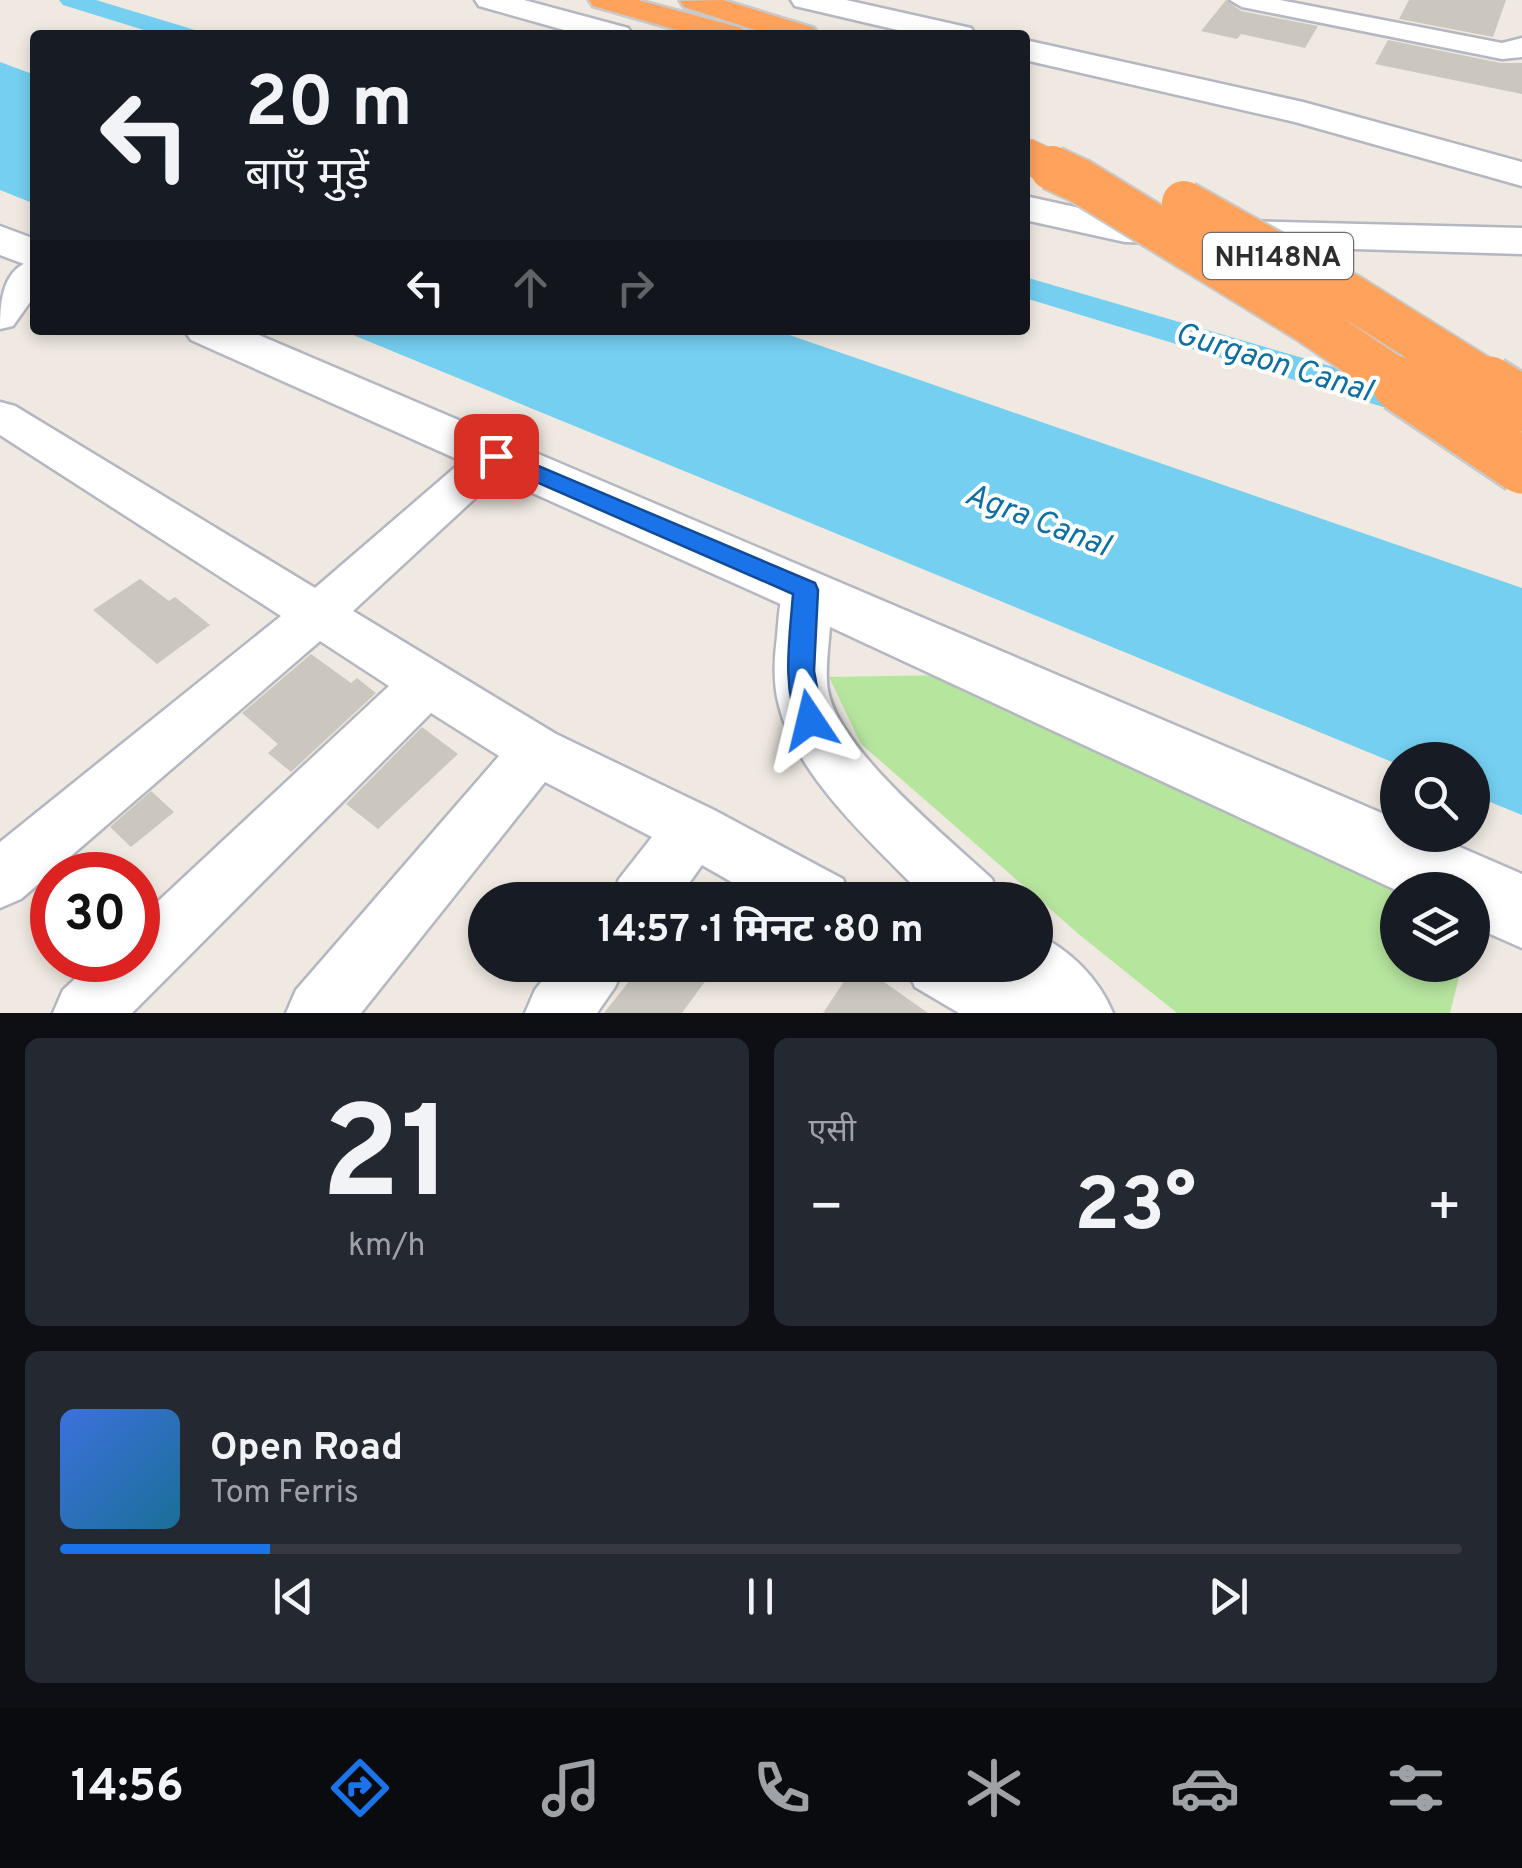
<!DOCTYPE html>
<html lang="hi">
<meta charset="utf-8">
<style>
body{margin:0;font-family:Overpass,"Noto Sans Devanagari",sans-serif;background:#242831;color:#f1f3f6;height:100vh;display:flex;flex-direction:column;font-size:38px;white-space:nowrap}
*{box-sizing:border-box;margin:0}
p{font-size:32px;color:#9ea1a6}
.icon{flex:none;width:55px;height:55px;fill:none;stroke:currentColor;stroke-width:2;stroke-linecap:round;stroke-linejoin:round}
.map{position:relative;height:1013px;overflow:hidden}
.details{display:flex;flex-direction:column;gap:25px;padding:25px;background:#0d0f14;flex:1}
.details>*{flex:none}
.guide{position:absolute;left:30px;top:30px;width:1000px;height:305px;border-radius:10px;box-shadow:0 5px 15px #0003;background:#171b24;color:#f1f3f6;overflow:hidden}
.controls{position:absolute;left:1380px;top:742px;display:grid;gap:20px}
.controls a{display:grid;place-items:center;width:110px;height:110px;border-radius:50%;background:#171b24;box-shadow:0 5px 15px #0003;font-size:50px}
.speed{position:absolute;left:30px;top:852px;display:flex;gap:20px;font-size:50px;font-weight:700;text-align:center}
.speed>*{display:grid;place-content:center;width:130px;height:130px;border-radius:50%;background:#171b24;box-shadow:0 5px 15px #0003;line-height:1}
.speed .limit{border:15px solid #d22;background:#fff;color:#111}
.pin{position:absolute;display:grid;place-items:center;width:85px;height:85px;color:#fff;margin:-42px;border-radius:20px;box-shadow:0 5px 15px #0006}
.me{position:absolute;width:110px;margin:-55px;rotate:350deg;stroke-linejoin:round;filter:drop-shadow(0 0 8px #0008)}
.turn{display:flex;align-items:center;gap:35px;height:210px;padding:0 50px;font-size:45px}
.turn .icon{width:130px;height:130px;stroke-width:2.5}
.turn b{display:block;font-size:70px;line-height:85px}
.lanes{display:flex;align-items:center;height:95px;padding:0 50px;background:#0003;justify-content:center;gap:50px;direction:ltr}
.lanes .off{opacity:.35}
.big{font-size:75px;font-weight:700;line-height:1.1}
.details .tile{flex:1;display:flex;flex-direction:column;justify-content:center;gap:15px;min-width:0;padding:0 35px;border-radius:15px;background:#242831}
.details .dial{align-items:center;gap:0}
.dial b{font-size:130px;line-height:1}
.song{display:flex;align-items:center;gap:30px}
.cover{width:120px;height:120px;border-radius:15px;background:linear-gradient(135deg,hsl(220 70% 55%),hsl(200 70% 35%))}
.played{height:10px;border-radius:5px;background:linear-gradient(90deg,#1a73e8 15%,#363941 15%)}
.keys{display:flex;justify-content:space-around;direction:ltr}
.heat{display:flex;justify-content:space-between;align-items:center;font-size:55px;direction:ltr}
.details .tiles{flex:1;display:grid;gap:25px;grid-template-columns:1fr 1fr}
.tile:last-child{grid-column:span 2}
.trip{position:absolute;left:468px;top:882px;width:585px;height:100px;border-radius:50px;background:#171b24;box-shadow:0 5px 15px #0003;font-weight:700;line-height:100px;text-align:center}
.dock{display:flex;height:160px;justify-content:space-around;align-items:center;background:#090b0e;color:#9ea1a6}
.dock .icon{width:70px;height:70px}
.dock .on{color:#1a73e8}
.dock b{font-size:45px;color:#f1f3f6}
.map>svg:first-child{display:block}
</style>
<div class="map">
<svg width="1522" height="1013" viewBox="0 0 1522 1013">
<rect width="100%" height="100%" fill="#efe9e1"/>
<polygon fill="#b6e59e" points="947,675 1398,890 1398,965 1462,965 1450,1013 1177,1013 1081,936 861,744 829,677"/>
<g fill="#75cff0">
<polygon points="0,62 35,75 35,204 0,190"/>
<polygon points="341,330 775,330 1522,588 1522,815 1473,795 1472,760 1398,760 1397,764"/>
</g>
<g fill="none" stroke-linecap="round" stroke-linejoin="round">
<g fill="#75cff0" fill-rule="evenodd">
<polygon points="59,0 96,0 195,30 198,35 160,35 63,5"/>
<polygon points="1025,277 1440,398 1445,407 1440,416 1426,420 1025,298"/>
</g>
</g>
<g fill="#cbc7bf">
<polygon points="1226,0 1241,11 1318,26 1305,48 1241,34 1237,39 1201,31"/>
<polygon points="1409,0 1506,0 1493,37 1399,19"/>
<polygon points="1388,40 1501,63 1522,63 1522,94 1375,64"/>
<polygon points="140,579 169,601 175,597 210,625 157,664 93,610"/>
<polygon points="311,654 351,683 357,678 376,693 291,772 268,753 278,744 242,713"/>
<polygon points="422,727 458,754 378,829 346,804"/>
<polygon points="151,791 174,812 131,847 110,827"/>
<polygon points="642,965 717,965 682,1013 604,1013"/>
<polygon points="855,965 860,965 928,1013 823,1013"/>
</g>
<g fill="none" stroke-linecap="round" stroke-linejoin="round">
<g stroke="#b4b7c1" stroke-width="5">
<g id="street">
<polygon points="1230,0 1280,0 1502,43 1522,38 1522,57 1502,59 1242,7"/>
<path d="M35 259V295L13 326 0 329C0 301 2 268 35 259Z"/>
<polygon points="0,402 15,406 315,588 481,445 496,440 511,445 517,455 511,465 353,611 556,734 714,810 843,879 851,900 763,900 702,865 677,900 611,900 619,879 652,837 545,782 361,1013 286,1013 296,990 499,756 431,713 132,1013 53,1013 63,990 95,960 138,960 138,920 389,686 320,641 21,899 0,908 0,842 281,616 0,435"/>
<path d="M806 571 823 577C840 608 822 654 828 690 838 749 947 837 992 879L1000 900H928C877 848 797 778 779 706 773 683 774 659 777 637 779 616 779 595 789 577Z"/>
<path d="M1035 934C1069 948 1099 979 1113 1013H959L915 987 905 965H1035Z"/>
<polygon points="554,965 625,965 615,987 597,1013 525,1013 535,990"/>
</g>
</g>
<g stroke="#b4b7c1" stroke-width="5">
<g id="secondary">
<polygon points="475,0 524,0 628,28 633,35 582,35 479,6"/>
<polygon points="791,0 846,0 971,28 976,35 919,35 795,6"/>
<polygon points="1025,40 1303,102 1522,162 1522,186 1295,122 1025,60"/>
<polygon points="1025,196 1125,218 1522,228 1522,254 1125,242 1025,220"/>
<polygon points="0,226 35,239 35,268 0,255"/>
<polygon points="184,330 247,330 1398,820 1398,835 1432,835 1522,874 1522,948 1472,926 1472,890 1398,891 785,606 191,340"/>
</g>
</g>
<g stroke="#c9c9c9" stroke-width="5">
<g id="highway">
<polygon points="589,0 638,0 741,28 746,35 695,35 593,6"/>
<polygon points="723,0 814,28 819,35 771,35 684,7 680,1"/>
</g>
</g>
<use href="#street" fill="#fff" fill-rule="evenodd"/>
<use href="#secondary" fill="#fff" fill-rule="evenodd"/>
<use href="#highway" fill="#ffa35c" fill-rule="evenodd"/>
<g stroke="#c9c9c9" stroke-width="36" stroke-linecap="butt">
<polyline id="highway-bridge-far2" points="1025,155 1057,170"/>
</g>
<g stroke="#c9c9c9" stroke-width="48" stroke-linecap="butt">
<g id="highway-bridge-far1">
<polyline points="1052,168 1080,181 1308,321 1404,386"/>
<polyline points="1184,203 1351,297 1493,386"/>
</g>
</g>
<g stroke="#c9c9c9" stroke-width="60" stroke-linecap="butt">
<g id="highway-bridge">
<polyline points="1400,384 1522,466"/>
<polyline points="1489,384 1522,404"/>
</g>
</g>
<use href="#highway-bridge-far2" stroke="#ffa35c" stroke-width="34"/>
<use href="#highway-bridge-far1" stroke="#ffa35c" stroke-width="44"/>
<use href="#highway-bridge" stroke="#ffa35c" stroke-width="55"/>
</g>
<path fill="#1a73e8" stroke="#114b97" stroke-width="2.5" d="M496 448 815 583 818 590 814 671 823 720 819 728 810 731 800 728C781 687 790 637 793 594L488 461 485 456 488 450Z"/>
<g text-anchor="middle" stroke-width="8" stroke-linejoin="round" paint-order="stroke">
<rect fill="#fff" stroke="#6d6d6d" stroke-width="2.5" x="1203" y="233" width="150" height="46" rx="8"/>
<g font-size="28" font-weight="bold" fill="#2e2e2e">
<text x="1278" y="266">NH148NA</text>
</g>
<g font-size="32" font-style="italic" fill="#0d6fa3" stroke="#fff">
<text transform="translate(1274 361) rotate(17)" y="11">Gurgaon Canal</text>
<text transform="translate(1038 519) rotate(21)" y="11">Agra Canal</text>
</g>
</g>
</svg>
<div class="controls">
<a><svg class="icon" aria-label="search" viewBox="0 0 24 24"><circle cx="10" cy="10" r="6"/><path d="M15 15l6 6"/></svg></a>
<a><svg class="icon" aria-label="layers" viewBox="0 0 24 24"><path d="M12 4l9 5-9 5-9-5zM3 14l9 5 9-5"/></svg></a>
</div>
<div class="speed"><div class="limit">30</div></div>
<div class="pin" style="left:496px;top:456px;background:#d93025"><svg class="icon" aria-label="arrive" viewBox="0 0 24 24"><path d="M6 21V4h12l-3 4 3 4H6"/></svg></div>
<svg class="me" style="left:810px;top:720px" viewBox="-20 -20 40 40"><path d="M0-17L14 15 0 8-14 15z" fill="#1a73e8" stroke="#fff" stroke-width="4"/></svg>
<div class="trip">14:57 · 1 मिनट · 80 m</div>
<div class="guide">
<div class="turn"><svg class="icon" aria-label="left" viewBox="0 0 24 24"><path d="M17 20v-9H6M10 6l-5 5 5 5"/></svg><div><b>20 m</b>बाएँ मुड़ें</div></div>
<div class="lanes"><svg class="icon" aria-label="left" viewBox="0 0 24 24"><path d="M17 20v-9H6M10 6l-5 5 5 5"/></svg><svg class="icon off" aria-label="ahead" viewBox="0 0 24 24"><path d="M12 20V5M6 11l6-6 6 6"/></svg><svg class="icon off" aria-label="right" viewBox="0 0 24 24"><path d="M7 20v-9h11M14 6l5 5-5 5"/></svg></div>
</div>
</div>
<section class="details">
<div class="tiles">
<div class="tile dial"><b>21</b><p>km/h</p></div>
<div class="tile"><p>एसी</p>
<div class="heat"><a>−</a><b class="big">23°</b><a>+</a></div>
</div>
<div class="tile">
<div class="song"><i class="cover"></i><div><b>Open Road</b><p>Tom Ferris</p></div></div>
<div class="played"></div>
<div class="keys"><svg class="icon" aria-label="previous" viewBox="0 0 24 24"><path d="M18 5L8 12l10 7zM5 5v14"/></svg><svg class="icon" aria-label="pause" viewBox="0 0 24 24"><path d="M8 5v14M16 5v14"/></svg><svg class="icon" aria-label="next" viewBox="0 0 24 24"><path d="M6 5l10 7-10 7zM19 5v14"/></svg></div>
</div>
</div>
</section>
<nav class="dock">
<b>14:56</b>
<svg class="icon on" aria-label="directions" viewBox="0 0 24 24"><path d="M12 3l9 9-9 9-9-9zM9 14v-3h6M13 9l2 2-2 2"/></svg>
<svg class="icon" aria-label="music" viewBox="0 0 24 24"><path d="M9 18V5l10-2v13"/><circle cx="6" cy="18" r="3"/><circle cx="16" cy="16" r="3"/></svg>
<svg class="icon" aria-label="phone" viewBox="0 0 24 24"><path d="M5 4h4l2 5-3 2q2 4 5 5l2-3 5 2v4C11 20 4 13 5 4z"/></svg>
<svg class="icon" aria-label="climate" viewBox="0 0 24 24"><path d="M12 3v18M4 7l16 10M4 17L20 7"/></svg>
<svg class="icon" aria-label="car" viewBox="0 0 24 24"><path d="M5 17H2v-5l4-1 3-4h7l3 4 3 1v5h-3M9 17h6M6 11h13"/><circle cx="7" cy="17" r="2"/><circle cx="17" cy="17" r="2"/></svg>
<svg class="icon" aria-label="filters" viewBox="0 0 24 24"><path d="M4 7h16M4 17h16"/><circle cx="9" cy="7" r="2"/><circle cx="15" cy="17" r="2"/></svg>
</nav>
